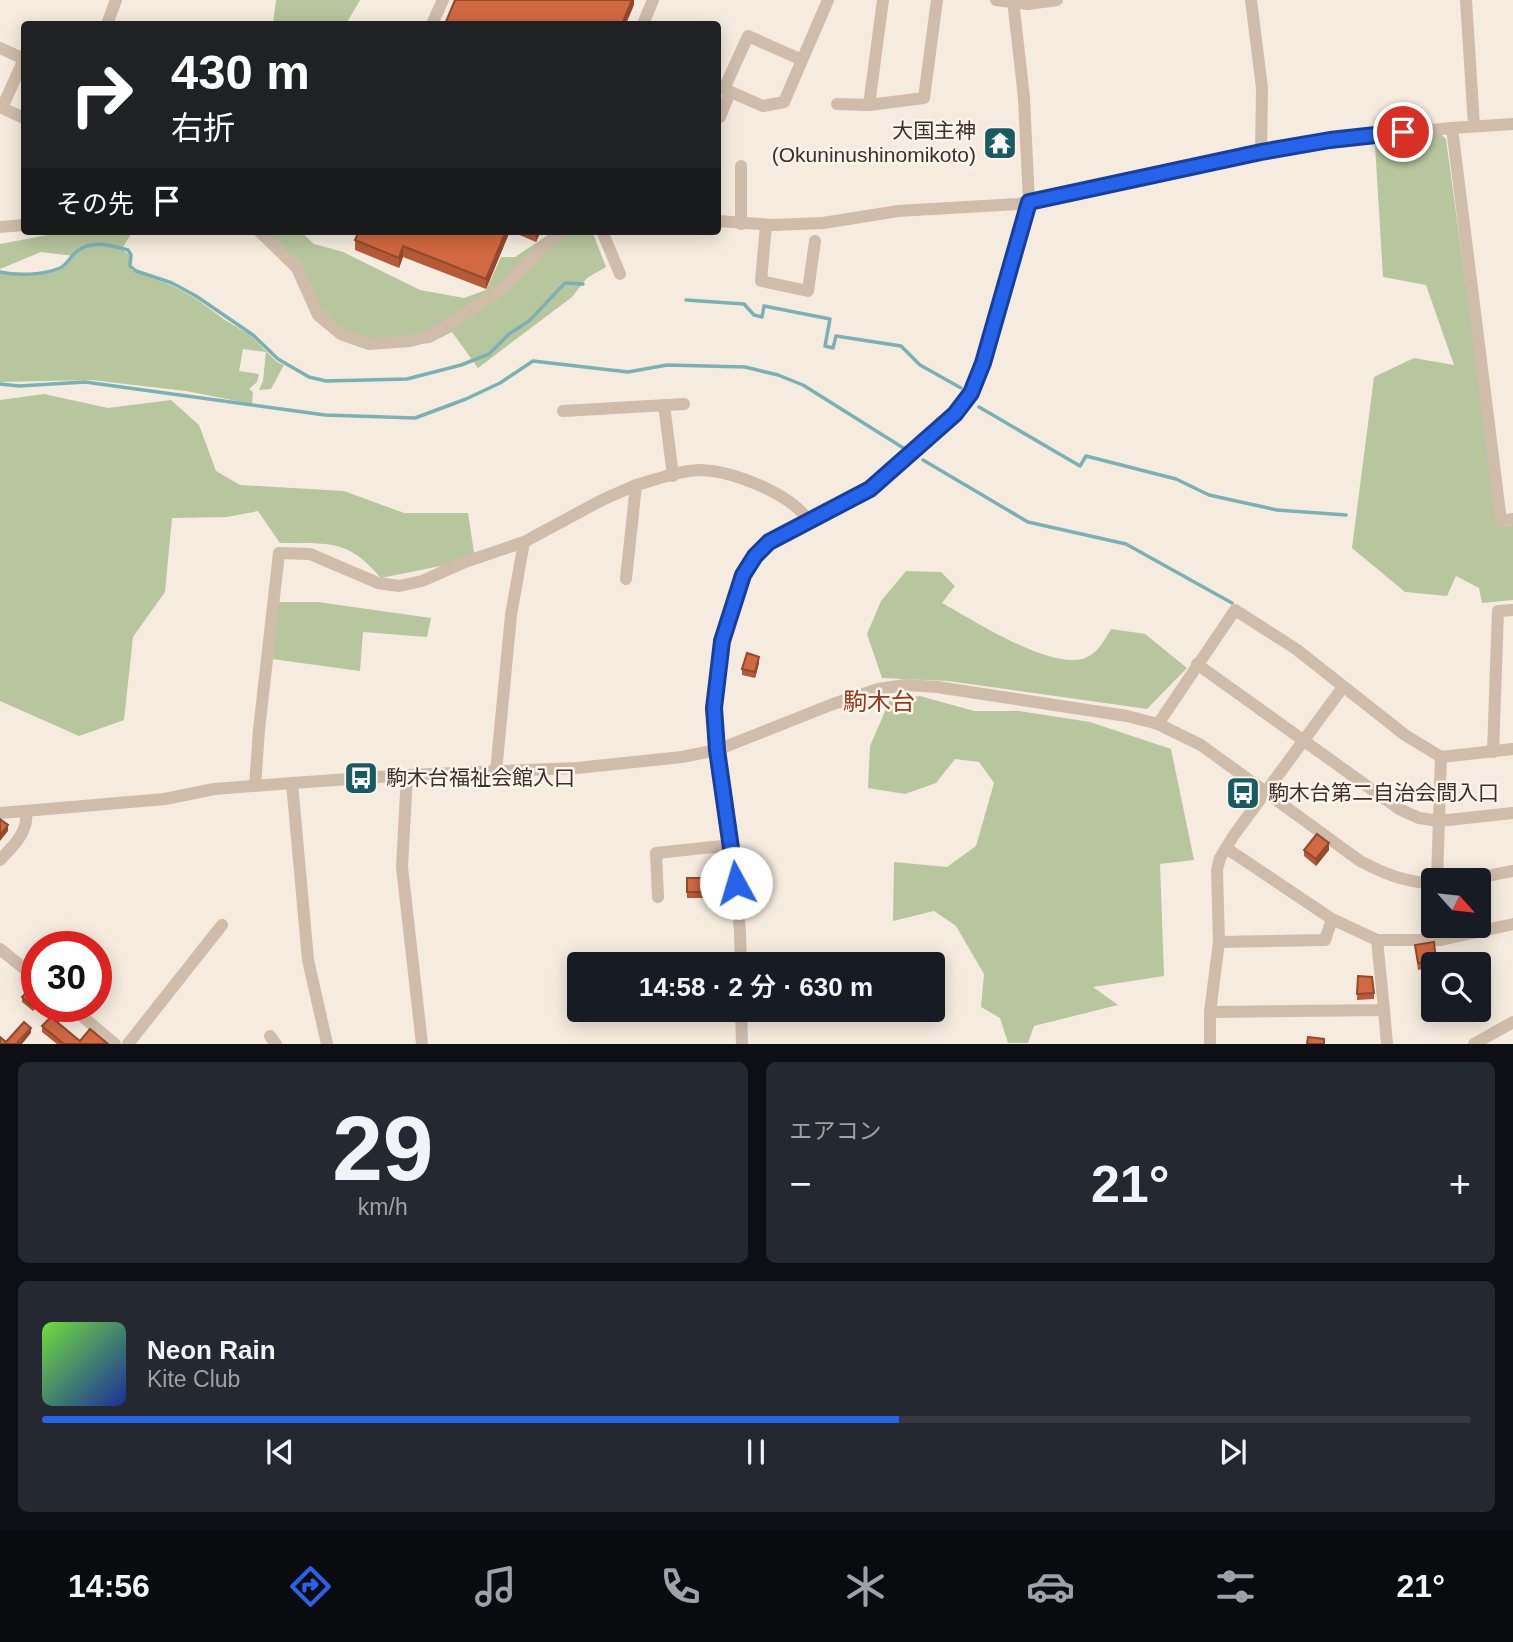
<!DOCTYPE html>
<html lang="ja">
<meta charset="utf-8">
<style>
body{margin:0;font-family:Helvetica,"Noto Sans JP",sans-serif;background:#242831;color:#f1f3f6;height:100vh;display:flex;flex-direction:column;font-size:26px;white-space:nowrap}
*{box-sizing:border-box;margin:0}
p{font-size:23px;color:#9ea1a6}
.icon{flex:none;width:38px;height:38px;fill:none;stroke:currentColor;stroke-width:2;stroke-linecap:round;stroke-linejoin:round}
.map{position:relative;height:1044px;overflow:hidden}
.drawer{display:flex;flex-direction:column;gap:18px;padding:18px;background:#0d0f14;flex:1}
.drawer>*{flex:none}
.hud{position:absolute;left:21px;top:21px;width:700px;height:214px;border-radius:7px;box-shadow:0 4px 18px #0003;background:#202124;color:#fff;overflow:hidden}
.needle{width:46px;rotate:117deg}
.fabs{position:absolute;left:1421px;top:868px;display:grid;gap:14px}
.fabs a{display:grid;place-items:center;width:70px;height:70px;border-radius:7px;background:#171b24;box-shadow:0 4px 18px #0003;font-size:35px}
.speed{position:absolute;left:21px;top:931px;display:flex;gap:14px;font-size:35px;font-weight:700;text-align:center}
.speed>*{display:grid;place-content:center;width:91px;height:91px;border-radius:50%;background:#171b24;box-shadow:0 4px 18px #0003;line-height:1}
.speed .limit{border:10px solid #d22;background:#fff;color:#111}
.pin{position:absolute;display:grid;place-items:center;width:60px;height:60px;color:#fff;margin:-30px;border:4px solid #fff;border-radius:50%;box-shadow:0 2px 7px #0007}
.me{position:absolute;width:77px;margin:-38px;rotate:354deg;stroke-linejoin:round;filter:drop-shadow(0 0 5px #0008)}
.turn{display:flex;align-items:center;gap:24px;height:147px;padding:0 35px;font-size:32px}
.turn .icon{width:91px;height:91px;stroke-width:2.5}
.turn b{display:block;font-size:49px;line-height:60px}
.then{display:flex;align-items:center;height:66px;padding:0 35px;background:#0003;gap:14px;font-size:26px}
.big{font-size:52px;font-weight:600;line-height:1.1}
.drawer .tile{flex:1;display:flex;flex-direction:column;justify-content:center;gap:10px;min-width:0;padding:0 24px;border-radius:10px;background:#242831}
.drawer .dial{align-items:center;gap:0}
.dial b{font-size:91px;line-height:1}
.song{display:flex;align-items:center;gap:21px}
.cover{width:84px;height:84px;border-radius:10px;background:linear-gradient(135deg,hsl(100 70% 55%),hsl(230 70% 35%))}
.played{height:7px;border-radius:4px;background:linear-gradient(90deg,#2563eb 60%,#363941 60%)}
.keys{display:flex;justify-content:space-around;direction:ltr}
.heat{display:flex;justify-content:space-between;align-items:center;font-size:38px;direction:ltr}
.drawer .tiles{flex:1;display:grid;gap:18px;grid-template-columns:1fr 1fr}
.tile:last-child{grid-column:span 2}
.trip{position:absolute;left:567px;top:952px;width:378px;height:70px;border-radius:7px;background:#171b24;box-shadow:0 4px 18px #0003;font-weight:600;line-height:70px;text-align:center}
.menu{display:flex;height:112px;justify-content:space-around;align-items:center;background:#090b0e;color:#9ea1a6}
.menu .icon{width:49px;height:49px}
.menu .active{color:#2563eb}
.menu b{font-size:32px;color:#f1f3f6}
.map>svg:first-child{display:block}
</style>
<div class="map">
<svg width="1513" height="1044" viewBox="0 0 1513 1044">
<rect width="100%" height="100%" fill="#f5ecdf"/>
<g fill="#b7c69d">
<polygon points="276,0 360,0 346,24 279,24 273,23"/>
<polygon points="1440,133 1446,139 1499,527 1513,525 1513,600 1482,603 1479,588 1456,576 1447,596 1405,592 1352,548 1374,377 1414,358 1454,365 1426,285 1383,277 1375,144"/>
<polygon points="69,231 136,231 131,234 122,249 129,255 131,270 173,286 195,298 225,320 250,335 277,362 284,365 271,389 259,390 263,381 266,352 243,349 239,371 259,374 257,382 249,389 253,392 252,404 186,391 91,380 0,382 0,273 24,276 65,267 74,256 41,252 0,269 0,244"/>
<polygon points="271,231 300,231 314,244 343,252 420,290 464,298 486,290 501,257 515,257 554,231 592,231 606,267 587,278 572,297 478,368 452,332 430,343 363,348 337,337 268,235"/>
<path d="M44 394 108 408 171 400 199 425 216 471 240 485 344 491 404 513H468L475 559 381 578C347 538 329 544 280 543L258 511 227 517 172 518 165 592 133 637 124 720 79 736 0 701V400Z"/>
<path d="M906 571 941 572 955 586 942 603C973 620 1047 668 1082 659 1097 655 1104 641 1111 629L1145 634 1187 668 1147 709 948 681 882 678 867 634 881 601Z"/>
<polygon points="278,602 318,602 431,618 427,637 363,632 360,671 272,659"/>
<polygon points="920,696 974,711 1019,711 1090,722 1171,749 1194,860 1160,864 1164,976 1093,987 1118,1005 1034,1026 1028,1043 1008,1043 1000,1018 981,1007 984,974 956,926 934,911 893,921 894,862 947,867 976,846 994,783 979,762 955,759 936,783 905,794 868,788 870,746 890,700"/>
</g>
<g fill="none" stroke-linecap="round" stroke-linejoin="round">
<g stroke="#7bb1b6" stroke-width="3.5">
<path d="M0 272C18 276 43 275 60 268 67 265 70 257 76 252 91 239 111 245 128 250L131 255 130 266 136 271 172 283 196 296 253 335 278 359 309 377 326 381 407 379 461 365 489 354 509 334 529 321 565 283 583 284"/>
<polyline points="686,300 744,304 754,315 762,317 764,306 830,319 825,346 833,348 836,336 901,346 920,365 961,388"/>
<polyline points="0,384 19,386 85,382 325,415 415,418 466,399 500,383 533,361 628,372 667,365 745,367 778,375 803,385 905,449"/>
<polyline points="979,407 1080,466 1086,456 1176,479 1209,495 1277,510 1346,515"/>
<polyline points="923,460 1028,522 1126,544 1232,603"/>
</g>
<g stroke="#cfbca9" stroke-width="12">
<polyline points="996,0 1028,4 1057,0"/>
<polyline points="1251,0 1262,88 1261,152"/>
<polyline points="1466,0 1474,126"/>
<polyline points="107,24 116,0"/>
<polyline points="432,24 443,0"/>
<polyline points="643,24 653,0"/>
<polyline points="0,48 24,59"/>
<polyline points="24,59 2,108 24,118"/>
<polyline points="802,60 748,36 724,89 763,106 784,102 828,0"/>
<polyline points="837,104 869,105 924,98 937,0"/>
<polyline points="869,105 883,0"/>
<polyline points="718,116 720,117 730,92"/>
<polyline points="1452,128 1501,521 1513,519"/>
<polyline points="718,221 773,225 823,223 898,211 1018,204 1330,140 1452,128 1513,124"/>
<polyline points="741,224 741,166"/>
<polyline points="766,225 761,281 808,291 815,241"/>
<polyline points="0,227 24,225"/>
<polyline points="259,231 297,268 318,315 341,334 369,344 410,341 432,335 502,289 545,245 565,231"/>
<polyline points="602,231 620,274"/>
<polyline points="664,405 673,476"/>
<polyline points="563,411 684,404"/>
<path d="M626 579 636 485C656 480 680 470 700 470 733 471 793 494 810 523"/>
<polyline points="1197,664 1399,809 1419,818 1439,821 1513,813"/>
<polyline points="1158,724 1235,610 1296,649 1405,735 1441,757 1513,749"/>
<polyline points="1493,752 1498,611 1513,610"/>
<polyline points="496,772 511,615 524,542 602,500 636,485"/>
<polyline points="407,775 402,867 422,1044"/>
<polyline points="292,783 308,960 327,1044"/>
<polyline points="255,786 259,730 279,553 310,554 378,583 399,586 422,581 465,562 524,542"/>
<path d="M0 813 165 799 214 789 292 783 407 775 577 768 682 757 717 750 833 704 878 689 906 685 937 687 1127 716 1158 724 1201 745 1360 861C1387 875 1403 881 1433 884"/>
<path d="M0 860C13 846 29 832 26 811"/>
<polyline points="1437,880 1441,757"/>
<polyline points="1467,880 1513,871"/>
<polyline points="658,897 656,853 732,845"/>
<polyline points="1377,940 1441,940 1513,924"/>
<polyline points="1219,942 1325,940 1332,919"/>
<polyline points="0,949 37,979"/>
<polyline points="741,964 740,933 734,859 717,750 714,708 722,641 743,575 756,556 769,542 810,523 870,489 955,414 971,393 977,380 1029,202 1024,98 1013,0"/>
<polyline points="70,1006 115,1044"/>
<polyline points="741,1010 742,1044"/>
<polyline points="1384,1010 1387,1044"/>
<polyline points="1210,1012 1384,1010 1377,940 1332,919 1226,848"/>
<polyline points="270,1036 276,1044"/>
<polyline points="128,1044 222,925"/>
<polyline points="1210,1044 1210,1012 1219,942 1217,870 1220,858 1234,835 1343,687"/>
<polyline points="1474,1044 1513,1022"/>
</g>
</g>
<g fill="#b45a39">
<polygon points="510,231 486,289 403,257 399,268 355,250 355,240"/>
<polygon points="510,231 541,231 536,242"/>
<polygon points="759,663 755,678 742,675 742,669"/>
<polygon points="1304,850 1329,850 1316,866 1304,856"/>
<rect x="687" y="878" width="26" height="20"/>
<polygon points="1415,945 1436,960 1436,964 1433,964 1433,967 1418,970"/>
<polygon points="1358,976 1374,993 1374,999 1357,1000"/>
<polygon points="37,983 37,1006 63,1006 66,1014 58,1023 80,1041 108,1044 57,1044 42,1032 42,1026 49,1019 36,1008 33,1011 22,1002 22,997"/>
</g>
<g fill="#924a2e">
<polygon points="632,0 634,0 634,5 626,24 622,24"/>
<polygon points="506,231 510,231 486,289 486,279"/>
<polygon points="536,231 541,231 536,242"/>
<polygon points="403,246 403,257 399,268 399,258"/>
<polygon points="759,657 759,663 755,678 755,672"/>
<polygon points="8,825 8,831 0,841 0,835"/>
<polygon points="1329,843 1329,850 1316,866 1316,859"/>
<polygon points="66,1009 66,1014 56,1025 56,1020"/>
<polygon points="31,1028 31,1033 22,1044 18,1044"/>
</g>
<g fill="#d16942" stroke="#924a2e" stroke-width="2">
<polygon points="455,0 632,0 622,24 445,24"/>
<polygon points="359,231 506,231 486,279 403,246 399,258 355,240"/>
<polygon points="747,653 759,657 755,672 742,669"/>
<polygon points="0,819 8,825 0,835"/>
<polygon points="1317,834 1329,843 1316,859 1304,850"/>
<rect x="687" y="878" width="26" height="14"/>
<polygon points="1434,942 1436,960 1418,963 1415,945"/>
<polygon points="1358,976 1372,977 1374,993 1357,994"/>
<polygon points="35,983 37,983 37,1003 33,1007 22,997"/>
<polygon points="40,1006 63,1006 66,1009 56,1020"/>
<polygon points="51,1017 80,1041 90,1029 108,1044 64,1044 42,1026"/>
<polygon points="24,1022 31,1028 18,1042 20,1044 0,1044 0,1037 6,1042"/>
<polygon points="1308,1037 1324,1039 1324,1044 1307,1044"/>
</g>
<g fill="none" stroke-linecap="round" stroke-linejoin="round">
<g stroke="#184099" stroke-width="18">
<polyline id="route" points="736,883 717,750 714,708 722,641 743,575 755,556 769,542 870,489 955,414 971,393 983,363 1029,202 1261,152 1330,140 1403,132"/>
</g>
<use href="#route" stroke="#2563eb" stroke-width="12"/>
</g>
<defs>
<g id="temple-square" transform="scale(1.75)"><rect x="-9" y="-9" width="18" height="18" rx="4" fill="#1a5b62" stroke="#fcf5ed"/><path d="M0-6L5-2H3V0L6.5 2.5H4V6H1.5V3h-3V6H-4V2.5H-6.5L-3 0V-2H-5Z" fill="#fff"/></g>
<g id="bus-square" transform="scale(1.75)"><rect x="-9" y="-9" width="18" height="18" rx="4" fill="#1a5b62" stroke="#fcf5ed"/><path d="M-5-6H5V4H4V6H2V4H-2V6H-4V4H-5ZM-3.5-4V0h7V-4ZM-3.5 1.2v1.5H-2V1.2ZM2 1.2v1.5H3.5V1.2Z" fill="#fff"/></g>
</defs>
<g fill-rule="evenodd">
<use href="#temple-square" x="1000" y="143"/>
<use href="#bus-square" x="361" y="778"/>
<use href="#bus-square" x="1243" y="793"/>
</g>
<g text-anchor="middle" stroke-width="5" stroke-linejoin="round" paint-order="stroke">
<g font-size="21" fill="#3c302a" stroke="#fcf5ed" text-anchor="start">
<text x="976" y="138" text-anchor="end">大国主神<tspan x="976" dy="24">(Okuninushinomikoto)</tspan></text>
<text x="386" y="785">駒木台福祉会館入口</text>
<text x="1268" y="800">駒木台第二自治会間入口</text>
</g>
<g font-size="24" fill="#933b1a" stroke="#fcf5ed">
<text x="879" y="710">駒木台</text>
</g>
</g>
</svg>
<div class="fabs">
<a><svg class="needle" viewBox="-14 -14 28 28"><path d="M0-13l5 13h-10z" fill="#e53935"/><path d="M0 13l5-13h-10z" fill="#9ea1a6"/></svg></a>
<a><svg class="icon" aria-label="search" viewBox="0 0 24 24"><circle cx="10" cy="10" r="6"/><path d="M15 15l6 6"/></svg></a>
</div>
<div class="speed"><div class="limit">30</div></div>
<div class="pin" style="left:1403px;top:132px;background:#d93025"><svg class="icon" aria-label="arrive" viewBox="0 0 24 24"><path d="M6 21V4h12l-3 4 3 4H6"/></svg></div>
<svg class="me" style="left:736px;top:883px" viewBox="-20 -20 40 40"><circle r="19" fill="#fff"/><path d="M0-13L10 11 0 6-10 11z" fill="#2563eb"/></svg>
<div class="trip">14:58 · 2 分 · 630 m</div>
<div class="hud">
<div class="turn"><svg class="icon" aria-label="right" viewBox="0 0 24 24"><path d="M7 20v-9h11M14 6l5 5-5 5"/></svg><div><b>430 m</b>右折</div></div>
<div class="then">その先<svg class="icon" aria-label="arrive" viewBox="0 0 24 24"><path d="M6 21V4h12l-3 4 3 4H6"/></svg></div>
</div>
</div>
<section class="drawer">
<div class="tiles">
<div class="tile dial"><b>29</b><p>km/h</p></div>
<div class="tile"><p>エアコン</p>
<div class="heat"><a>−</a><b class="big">21°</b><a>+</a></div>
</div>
<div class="tile">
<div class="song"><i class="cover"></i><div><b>Neon Rain</b><p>Kite Club</p></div></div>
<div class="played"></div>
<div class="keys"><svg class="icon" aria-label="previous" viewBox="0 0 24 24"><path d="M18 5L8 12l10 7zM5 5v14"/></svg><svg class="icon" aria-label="pause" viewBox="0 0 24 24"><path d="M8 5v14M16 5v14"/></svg><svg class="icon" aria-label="next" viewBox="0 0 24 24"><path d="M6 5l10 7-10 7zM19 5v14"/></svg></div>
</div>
</div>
</section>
<nav class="menu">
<b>14:56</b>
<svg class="icon active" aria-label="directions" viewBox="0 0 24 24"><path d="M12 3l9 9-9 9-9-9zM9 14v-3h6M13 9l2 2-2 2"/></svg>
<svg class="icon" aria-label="music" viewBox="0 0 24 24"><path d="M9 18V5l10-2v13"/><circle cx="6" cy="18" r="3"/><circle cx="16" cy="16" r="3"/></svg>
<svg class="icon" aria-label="phone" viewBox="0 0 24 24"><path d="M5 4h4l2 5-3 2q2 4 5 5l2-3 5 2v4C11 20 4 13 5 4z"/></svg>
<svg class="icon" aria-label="climate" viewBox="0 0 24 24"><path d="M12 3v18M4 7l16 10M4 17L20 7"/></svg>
<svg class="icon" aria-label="car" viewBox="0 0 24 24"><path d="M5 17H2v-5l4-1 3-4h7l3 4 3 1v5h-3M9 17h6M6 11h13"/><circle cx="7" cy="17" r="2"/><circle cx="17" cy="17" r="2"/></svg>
<svg class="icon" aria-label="filters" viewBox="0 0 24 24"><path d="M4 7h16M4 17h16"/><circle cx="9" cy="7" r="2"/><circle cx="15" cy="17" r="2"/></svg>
<b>21°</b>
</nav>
